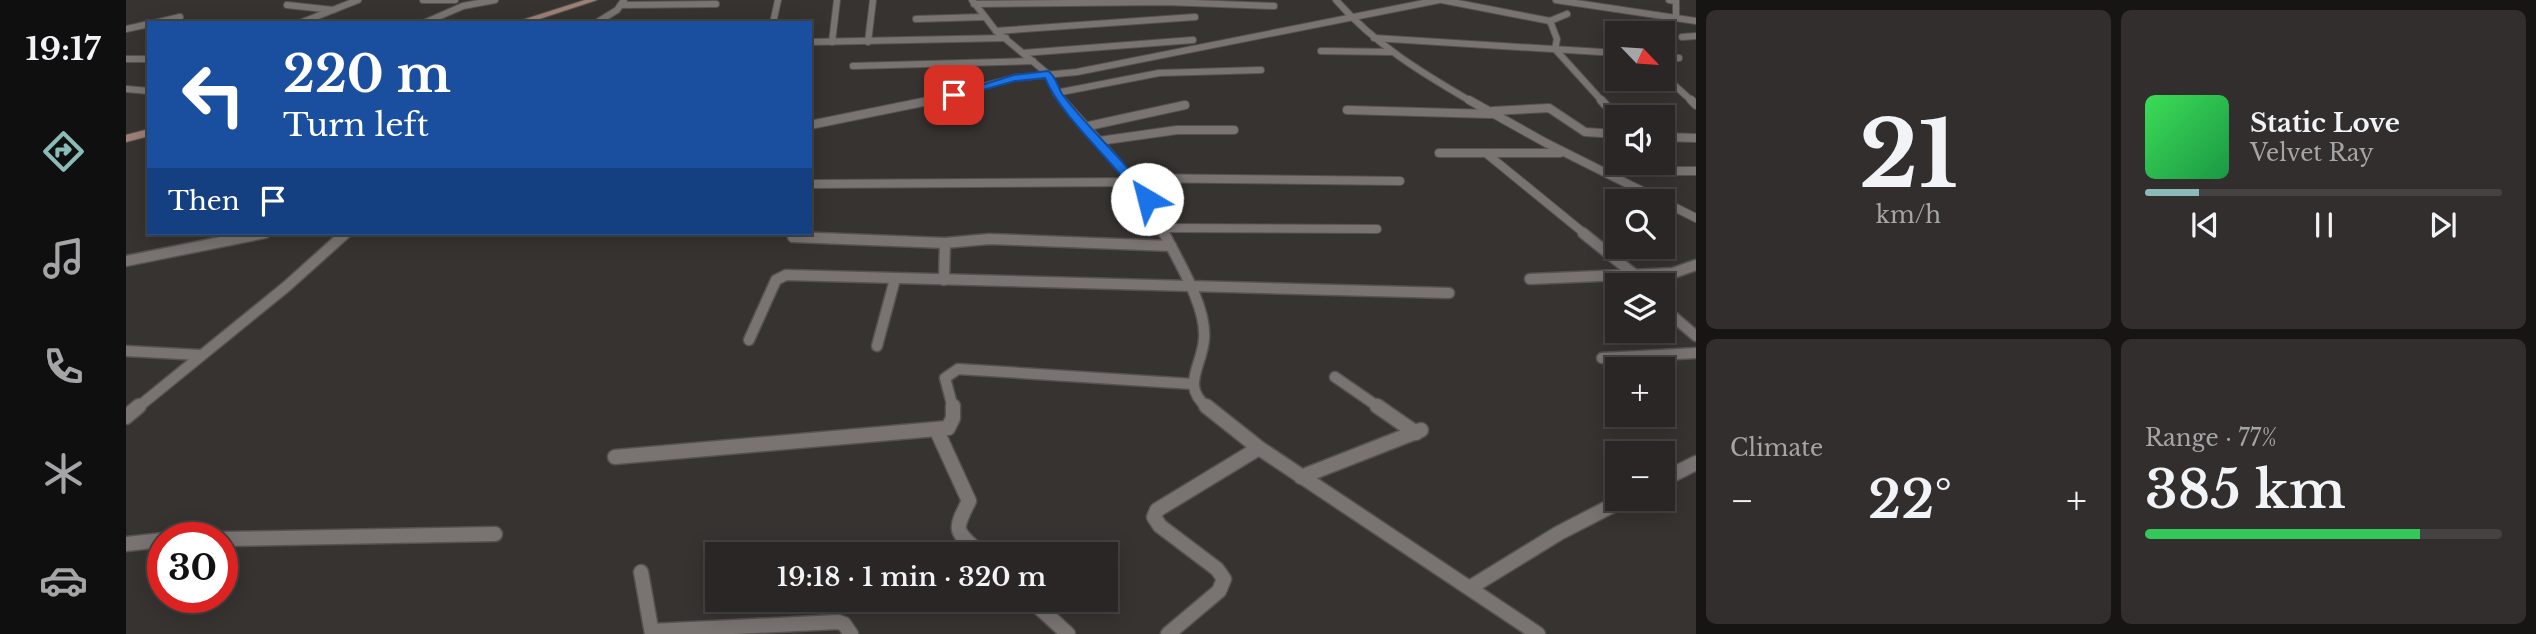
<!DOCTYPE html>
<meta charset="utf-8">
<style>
body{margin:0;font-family:"Libre Baskerville",serif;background:#312e2d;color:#f1f3f6;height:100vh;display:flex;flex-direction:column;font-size:26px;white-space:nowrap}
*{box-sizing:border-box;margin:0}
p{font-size:23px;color:#a5a5a7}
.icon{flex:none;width:38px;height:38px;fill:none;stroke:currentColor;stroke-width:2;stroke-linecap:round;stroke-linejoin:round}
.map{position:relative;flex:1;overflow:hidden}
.drawer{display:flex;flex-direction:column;gap:10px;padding:10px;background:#171514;width:840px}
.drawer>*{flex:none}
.guide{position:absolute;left:21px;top:21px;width:665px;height:214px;border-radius:0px;box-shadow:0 4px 18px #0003,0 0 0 2px #454342;background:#1a4fa0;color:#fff;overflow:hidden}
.needle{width:46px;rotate:115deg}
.controls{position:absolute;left:1479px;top:21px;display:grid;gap:14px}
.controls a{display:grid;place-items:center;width:70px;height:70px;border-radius:0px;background:#292625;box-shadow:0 4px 18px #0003,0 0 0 2px #454342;font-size:35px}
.speed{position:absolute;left:21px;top:522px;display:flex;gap:14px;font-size:35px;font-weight:700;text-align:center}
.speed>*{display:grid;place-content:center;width:91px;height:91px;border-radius:50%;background:#292625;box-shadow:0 4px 18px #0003,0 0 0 2px #454342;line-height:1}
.speed .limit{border:10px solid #d22;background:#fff;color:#111}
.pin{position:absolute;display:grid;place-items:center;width:60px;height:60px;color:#fff;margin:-30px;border-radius:14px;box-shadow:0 4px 10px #0006}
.me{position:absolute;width:77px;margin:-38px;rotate:323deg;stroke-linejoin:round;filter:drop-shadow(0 0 5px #0008)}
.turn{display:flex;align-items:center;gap:24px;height:147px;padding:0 21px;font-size:32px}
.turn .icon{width:91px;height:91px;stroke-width:2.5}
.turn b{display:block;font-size:49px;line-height:60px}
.then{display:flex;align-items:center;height:66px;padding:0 21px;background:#0003;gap:14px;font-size:26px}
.big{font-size:52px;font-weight:600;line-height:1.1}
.drawer .widget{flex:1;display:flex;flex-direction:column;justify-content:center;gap:10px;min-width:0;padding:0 24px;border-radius:10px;background:#312e2d}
.drawer .dial{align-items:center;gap:0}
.dial b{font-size:91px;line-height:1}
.song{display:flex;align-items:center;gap:21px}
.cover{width:84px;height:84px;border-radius:10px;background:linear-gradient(135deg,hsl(130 70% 55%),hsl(140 70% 35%))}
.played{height:7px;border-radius:4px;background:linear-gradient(90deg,#8bbbb9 15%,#454342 15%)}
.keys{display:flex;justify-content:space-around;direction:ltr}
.heat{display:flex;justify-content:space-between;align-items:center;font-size:38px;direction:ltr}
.charge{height:10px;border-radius:5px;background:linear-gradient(90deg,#34c759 77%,#454342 0)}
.drawer .tiles{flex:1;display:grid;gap:10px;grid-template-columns:repeat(2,1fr)}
.trip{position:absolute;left:579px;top:542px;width:413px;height:70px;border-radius:0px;background:#292625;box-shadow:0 4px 18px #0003,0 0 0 2px #454342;font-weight:600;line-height:70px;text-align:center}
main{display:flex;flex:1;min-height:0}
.dock{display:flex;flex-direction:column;width:126px;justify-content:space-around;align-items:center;background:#100f0f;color:#a5a5a7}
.dock .icon{width:49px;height:49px}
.dock .on{color:#8bbbb9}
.dock b{font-size:32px;color:#f1f3f6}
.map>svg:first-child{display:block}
</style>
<main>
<nav class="dock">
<b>19:17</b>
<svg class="icon on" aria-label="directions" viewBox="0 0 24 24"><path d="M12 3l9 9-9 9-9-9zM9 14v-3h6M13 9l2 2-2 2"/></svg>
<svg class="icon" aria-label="music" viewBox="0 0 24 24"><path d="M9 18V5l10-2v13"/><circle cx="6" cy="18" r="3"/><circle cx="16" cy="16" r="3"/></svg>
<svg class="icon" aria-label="phone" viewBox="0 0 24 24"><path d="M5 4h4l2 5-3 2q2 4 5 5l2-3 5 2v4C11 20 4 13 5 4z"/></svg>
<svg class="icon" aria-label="climate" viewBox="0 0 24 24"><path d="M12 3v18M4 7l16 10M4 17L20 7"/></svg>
<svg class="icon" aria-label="car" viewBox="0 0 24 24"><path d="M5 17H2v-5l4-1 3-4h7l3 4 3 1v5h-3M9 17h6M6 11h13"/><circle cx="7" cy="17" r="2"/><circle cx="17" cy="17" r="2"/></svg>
</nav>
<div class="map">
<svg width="1570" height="634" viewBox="0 0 1570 634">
<rect width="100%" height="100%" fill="#373331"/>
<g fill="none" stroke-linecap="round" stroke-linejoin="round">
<g stroke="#565251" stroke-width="8">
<g id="street-far3">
<polyline points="297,0 329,0"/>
<polyline points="846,0 870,31 922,74 930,93 938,102"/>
<path d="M1210 0C1248 44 1296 73 1346 102"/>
<polyline points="1316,0 1424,21 1441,14"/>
<polyline points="1430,0 1570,21"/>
<polyline points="1543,0 1550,1 1550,18"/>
<polyline points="848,4 1040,2 1148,6"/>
<polyline points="161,5 207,10"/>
<polyline points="495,5 590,4"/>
<polyline points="790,19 858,17"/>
<polyline points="1424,21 1431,39 1429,49 1477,102"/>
<polyline points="29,23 54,17"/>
<polyline points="174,23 232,0"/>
<polyline points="298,23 337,6 369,0"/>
<polyline points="470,23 491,10 498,0"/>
<polyline points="647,23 652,0"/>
<polyline points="0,29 23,24"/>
<polyline points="870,31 1069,17"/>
<polyline points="1556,37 1570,36"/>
<polyline points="1248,38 1491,53"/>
<polyline points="684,42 880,38"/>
<polyline points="706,42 711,0"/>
<polyline points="742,42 747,0"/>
<polyline points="1195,51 1265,52"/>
<polyline points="897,53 1067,40"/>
<polyline points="1536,57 1553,58"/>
<polyline points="0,59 23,59"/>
<polyline points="727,66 907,61"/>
<polyline points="1536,74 1567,102"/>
<polyline points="0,89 23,91"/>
<polyline points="930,93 1033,73 1135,70"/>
<polyline points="798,102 888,78 951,72 1313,0"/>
</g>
</g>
<g stroke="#565251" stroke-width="10">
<g id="street-far2">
<path d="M936 100C977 146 1011 179 1038 234"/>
<polyline points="1343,100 1420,143 1570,218"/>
<polyline points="1475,100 1486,112"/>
<polyline points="1565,100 1570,105"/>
<polyline points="1221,110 1365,114 1367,111 1423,108 1459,132 1491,134"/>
<polyline points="684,125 807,100"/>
<polyline points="958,127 1059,105"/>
<polyline points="1536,137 1570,138"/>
<polyline points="973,141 1051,130 1108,130"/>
<polyline points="1313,153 1434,153"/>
<polyline points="1361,154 1459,234"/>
<polyline points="1480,171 1570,171"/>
<polyline points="1006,178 1274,181"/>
<polyline points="684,184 1009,182"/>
<polyline points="1036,228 1251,229"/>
<polyline points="132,234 139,233"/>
</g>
</g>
<g stroke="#565251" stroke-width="13">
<g id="street-far1">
<path d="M1038 233C1052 261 1081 307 1078 339 1076 367 1054 386 1082 408"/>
<polyline points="1457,233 1509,275"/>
<polyline points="667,237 819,243"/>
<polyline points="0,261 139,233"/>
<polyline points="1504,275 1547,273 1570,265"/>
<polyline points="1404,279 1497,275 1511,285"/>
<polyline points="818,280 819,243 863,239 1045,246"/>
<polyline points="1536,307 1570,336"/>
<polyline points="623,340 650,280 660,275 1323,293"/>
<polyline points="751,346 769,279"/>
<polyline points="0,351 74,355"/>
<polyline points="1476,358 1570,353"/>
<polyline points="1209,377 1254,408"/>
<polyline points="11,408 161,286 220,233"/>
<polyline points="827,408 819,378 832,369 1067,384"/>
</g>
</g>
<g stroke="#565251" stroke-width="17">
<g id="street">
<polyline points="1080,406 1133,448 1412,634"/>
<polyline points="1251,406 1290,433"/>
<polyline points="0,417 13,406"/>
<path d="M811 431 843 501C826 534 830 530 856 555"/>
<polyline points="489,457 822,428 827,418 827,406"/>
<polyline points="1175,477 1295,430"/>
<polyline points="1536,480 1570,463"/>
<polyline points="96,539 369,534"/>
<polyline points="0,544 37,540"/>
<polyline points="515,572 526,634"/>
<polyline points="1345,587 1433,533 1499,499"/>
<polyline points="905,600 942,634"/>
<polyline points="526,631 712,622 718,624 725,634"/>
<polyline points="1042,634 1093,591 1098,579 1091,569 1034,526 1028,517 1031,510 1133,448"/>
</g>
</g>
<g stroke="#565251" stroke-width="2">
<g id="secondary">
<polygon points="459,0 471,0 401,23 387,23"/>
<polygon points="23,129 23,136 0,142 0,135"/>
</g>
</g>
<use href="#street-far3" stroke="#797471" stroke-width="6"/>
<use href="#street-far2" stroke="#797471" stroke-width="8"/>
<use href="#street-far1" stroke="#797471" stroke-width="10"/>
<use href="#street" stroke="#797471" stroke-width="14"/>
<use href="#secondary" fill="#9e8175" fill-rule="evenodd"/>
</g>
<path fill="#1a73e8" stroke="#114b97" stroke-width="2" d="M922 71C930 76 931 86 936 94 964 131 1000 161 1027 199L1025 202H1016C989 162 936 119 919 78L889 81 828 98 823 95 888 75Z"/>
</svg>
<div class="controls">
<a><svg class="needle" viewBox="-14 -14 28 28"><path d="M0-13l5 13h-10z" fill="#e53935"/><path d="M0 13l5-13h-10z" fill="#a5a5a7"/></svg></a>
<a><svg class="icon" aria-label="sound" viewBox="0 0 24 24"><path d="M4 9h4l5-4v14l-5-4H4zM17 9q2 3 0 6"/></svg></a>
<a><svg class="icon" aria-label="search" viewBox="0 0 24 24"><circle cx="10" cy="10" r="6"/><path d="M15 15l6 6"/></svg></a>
<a><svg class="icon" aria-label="layers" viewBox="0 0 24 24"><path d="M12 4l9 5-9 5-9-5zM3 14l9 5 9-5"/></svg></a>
<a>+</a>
<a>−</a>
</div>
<div class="speed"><div class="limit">30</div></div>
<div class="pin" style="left:828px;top:95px;background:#d93025"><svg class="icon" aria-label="arrive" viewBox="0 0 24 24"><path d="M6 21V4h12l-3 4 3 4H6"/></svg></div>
<svg class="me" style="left:1021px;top:199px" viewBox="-20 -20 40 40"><circle r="19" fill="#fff"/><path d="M0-13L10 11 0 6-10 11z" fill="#1a73e8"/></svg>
<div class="trip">19:18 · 1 min · 320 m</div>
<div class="guide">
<div class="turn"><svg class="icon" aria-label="left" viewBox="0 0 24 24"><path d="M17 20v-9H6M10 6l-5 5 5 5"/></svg><div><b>220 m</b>Turn left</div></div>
<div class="then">Then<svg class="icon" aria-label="arrive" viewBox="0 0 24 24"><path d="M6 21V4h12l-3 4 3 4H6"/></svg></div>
</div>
</div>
<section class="drawer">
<div class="tiles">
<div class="widget dial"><b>21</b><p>km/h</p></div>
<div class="widget">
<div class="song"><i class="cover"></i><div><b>Static Love</b><p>Velvet Ray</p></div></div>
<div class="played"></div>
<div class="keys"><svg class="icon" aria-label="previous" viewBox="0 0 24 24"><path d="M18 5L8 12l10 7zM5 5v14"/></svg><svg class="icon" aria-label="pause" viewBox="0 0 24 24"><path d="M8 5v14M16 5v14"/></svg><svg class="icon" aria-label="next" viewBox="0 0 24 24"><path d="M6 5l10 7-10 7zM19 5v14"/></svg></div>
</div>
<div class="widget"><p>Climate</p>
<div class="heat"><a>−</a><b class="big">22°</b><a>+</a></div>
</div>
<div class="widget"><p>Range · 77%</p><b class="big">385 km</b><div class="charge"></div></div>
</div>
</section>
</main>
